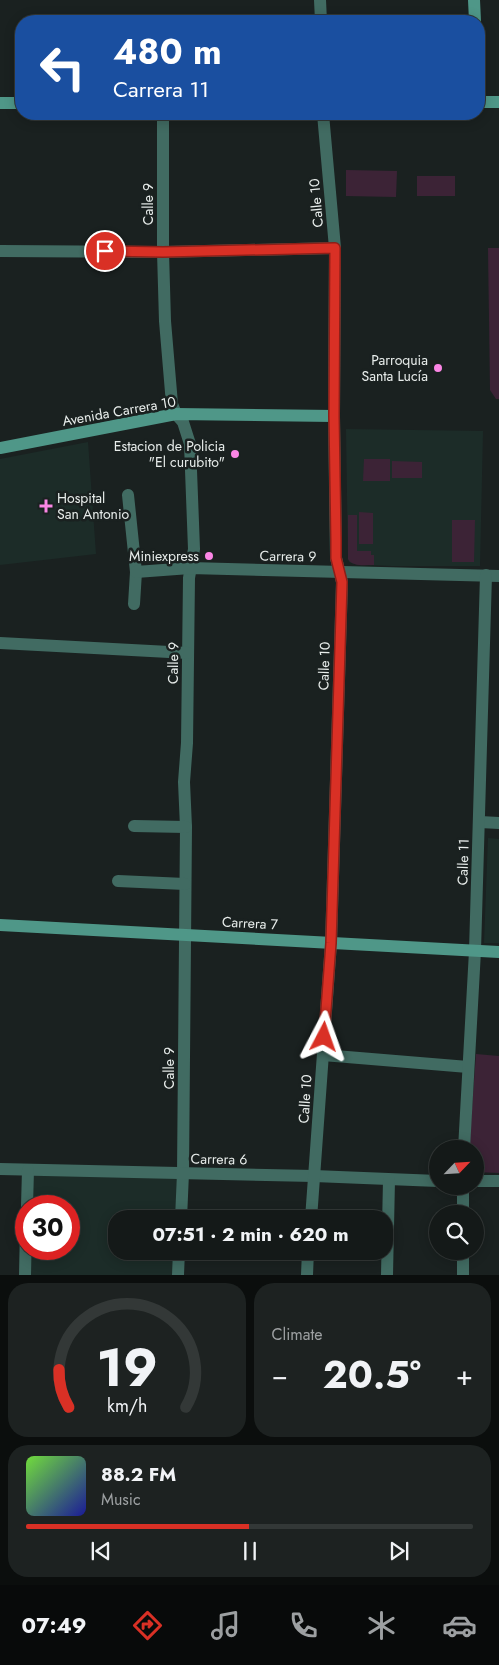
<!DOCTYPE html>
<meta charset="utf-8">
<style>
body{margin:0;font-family:Jost,sans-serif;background:#1d2221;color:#f1f3f6;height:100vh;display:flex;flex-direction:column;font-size:19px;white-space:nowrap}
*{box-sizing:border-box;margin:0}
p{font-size:16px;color:#9da0a2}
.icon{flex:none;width:28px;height:28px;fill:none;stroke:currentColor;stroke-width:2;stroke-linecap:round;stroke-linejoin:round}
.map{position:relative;height:1275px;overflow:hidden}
.panel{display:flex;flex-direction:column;gap:8px;padding:8px;background:#0b0e0d;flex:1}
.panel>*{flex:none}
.top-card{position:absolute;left:15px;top:15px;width:470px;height:105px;border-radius:20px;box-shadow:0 2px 12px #0003,0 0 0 1px #333837;background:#1a4fa0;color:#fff;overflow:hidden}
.needle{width:32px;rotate:65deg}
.controls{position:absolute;left:429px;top:1140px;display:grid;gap:10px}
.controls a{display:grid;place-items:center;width:55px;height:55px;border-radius:50%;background:#141918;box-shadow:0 2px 12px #0003,0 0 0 1px #333837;font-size:25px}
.speed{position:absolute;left:15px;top:1195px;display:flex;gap:10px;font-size:25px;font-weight:700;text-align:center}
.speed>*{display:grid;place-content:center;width:65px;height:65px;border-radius:50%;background:#141918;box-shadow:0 2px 12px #0003,0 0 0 1px #333837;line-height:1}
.speed .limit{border:8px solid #d22;background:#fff;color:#111}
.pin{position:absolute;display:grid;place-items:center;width:42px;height:42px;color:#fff;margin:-21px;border:2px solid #fff;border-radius:50%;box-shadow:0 1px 5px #0007}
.me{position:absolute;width:55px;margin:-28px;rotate:4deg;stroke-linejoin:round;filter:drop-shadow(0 0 4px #0008)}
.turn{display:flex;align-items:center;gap:18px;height:105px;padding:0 15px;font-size:22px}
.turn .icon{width:65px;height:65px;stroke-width:2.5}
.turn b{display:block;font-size:35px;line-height:42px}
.big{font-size:38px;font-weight:700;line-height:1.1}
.panel .tile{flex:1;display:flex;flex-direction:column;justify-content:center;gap:8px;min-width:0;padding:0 18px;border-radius:20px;background:#1d2221}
.panel .dial{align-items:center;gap:0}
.dial svg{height:130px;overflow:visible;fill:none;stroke:#333837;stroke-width:7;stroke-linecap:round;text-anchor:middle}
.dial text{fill:#f1f3f6;stroke:none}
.song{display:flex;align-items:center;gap:15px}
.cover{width:60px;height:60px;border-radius:8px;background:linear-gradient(135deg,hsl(100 70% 55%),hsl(240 70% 35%))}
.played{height:5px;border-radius:2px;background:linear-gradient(90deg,#d93025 50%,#333837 50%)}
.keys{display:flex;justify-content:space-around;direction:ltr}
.heat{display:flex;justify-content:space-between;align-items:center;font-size:28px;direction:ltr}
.panel .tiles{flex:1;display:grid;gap:8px;grid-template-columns:1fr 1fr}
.tile:last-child{grid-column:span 2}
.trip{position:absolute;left:108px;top:1210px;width:285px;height:50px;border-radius:20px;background:#141918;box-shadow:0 2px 12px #0003,0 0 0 1px #333837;font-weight:700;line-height:50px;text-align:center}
.tabs{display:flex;height:80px;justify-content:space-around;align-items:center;background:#080a0a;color:#9da0a2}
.tabs .icon{width:35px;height:35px}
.tabs .selected{color:#d93025}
.tabs b{font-size:22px;color:#f1f3f6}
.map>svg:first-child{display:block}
</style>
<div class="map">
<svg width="499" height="1275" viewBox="0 0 499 1275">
<rect width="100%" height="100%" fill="#1a2120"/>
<g fill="#1c2c28">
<polygon points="346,429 483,431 480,566 391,566 354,564 349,562 348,559"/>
<polygon points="88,442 96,554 0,565 0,459"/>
<polygon points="488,838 499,839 499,943 484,943"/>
<polygon points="28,1170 183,1173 181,1219 116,1219 116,1251 179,1251 178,1275 25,1275 26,1249 69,1249 69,1206 27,1206"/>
</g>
<g fill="#3c2336">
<polygon points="346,170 397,171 396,197 346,196"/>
<rect x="417" y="176" width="38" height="20"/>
<polygon points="488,248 499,248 499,399 496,399 490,390"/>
<polygon points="364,459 390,459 390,481 363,481"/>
<polygon points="392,461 422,462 422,478 392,478"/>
<polygon points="359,512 373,513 373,544 359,544"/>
<path d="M348 515H357V551H371V555H374V565C365 565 352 567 348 559Z"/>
<polygon points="452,520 475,520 474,562 452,562"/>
<polygon points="476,1054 499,1056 499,1173 475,1172 475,1149 469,1149"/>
</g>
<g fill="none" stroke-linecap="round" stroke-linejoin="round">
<g stroke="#416b62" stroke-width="12">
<polyline points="320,0 321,21"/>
<polyline points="163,114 163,252 165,321 172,404 176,414 183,422 190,444 194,549 189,578 187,743 184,782 186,827 183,1173 181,1219"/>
<polyline points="0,251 163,252 335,248"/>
<polyline points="128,495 136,572 134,604"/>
<polyline points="136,572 190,568 499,576"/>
<polyline points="0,643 188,653"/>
<polyline points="480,822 499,823"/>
<polyline points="134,826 186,827"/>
<polyline points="118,881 185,884"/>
<polyline points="323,1055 468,1067"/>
<polyline points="464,1149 475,951 486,575"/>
<polyline points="0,1169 314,1176 438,1181"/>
<polyline points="475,1181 499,1181"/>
<polyline points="27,1206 28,1170"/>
<polyline points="463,1214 463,1186"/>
<polyline points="311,1219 331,943 342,582 336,558 334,416 335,248 323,114"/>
<polyline points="25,1275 26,1227"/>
<polyline points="178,1275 179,1251"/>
<polyline points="307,1275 308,1251"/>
<polyline points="387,1275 389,1180"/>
<polyline points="463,1275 463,1251"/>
</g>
<g stroke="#4f9788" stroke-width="12">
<polyline points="474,0 475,21"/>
<polyline points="479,102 499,102"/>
<polyline points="0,103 21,103"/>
<polyline points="0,448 176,414 334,416"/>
<polyline points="0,925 499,952"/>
</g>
</g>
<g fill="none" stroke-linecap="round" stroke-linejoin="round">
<g stroke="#8d1f18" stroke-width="12">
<polyline id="route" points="105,251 163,252 335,248 334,416 336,540 336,558 342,582 331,943 324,1037"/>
</g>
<use href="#route" stroke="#d93025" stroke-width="9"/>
</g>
<g fill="#fb86e5" stroke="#1a2120" stroke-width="2">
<circle cx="438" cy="368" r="5"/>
<circle cx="235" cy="454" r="5"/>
<path d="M43.5 498.5h5v5h5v5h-5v5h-5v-5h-5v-5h5z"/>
<circle cx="209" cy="556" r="5"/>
</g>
<g text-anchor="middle" stroke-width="5" stroke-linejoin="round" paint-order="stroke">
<g font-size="14" fill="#e8edeb" stroke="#1a2120">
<text transform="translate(316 203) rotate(-95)" y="5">Calle 10</text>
<text transform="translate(148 204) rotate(-90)" y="5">Calle 9</text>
<text transform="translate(119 411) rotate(-10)" y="5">Avenida Carrera 10</text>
<text transform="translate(288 556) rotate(1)" y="5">Carrera 9</text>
<text transform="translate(173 663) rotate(-89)" y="5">Calle 9</text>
<text transform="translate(324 666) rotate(-88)" y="5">Calle 10</text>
<text transform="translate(463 862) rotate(-88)" y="5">Calle 11</text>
<text transform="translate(250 923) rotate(3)" y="5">Carrera 7</text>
<text transform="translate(169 1068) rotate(-90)" y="5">Calle 9</text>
<text transform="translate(305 1099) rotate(-86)" y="5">Calle 10</text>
<text transform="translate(219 1159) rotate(1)" y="5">Carrera 6</text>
</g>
<g font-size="14" fill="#e8edeb" stroke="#1a2120" text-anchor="end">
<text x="428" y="365">Parroquia<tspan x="428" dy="16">Santa Lucía</tspan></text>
<text x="225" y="451">Estacion de Policia<tspan x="225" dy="16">"El curubito"</tspan></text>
<text x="57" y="503" text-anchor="start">Hospital<tspan x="57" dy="16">San Antonio</tspan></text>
<text x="199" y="561">Miniexpress</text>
</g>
</g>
</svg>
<div class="controls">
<a><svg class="needle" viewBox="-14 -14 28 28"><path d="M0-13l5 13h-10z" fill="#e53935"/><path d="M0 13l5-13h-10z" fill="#9da0a2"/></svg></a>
<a><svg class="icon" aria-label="search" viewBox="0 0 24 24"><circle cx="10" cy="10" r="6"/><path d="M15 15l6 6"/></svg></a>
</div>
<div class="speed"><div class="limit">30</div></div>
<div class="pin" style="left:105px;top:251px;background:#d93025"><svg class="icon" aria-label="arrive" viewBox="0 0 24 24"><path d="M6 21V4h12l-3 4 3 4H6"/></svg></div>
<svg class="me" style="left:324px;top:1037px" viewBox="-20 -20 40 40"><path d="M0-17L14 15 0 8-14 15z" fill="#d93025" stroke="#fff" stroke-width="4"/></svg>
<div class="trip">07:51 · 2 min · 620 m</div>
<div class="top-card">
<div class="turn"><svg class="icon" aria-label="left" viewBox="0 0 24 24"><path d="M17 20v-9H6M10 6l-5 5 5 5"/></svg><div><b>480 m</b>Carrera 11</div></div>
</div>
</div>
<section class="panel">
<div class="tiles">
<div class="tile dial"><svg viewBox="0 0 100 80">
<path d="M14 69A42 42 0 1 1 86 69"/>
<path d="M14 69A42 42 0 0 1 8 46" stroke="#d93025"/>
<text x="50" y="56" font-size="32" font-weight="700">19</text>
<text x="50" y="72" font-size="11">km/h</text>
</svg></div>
<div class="tile"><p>Climate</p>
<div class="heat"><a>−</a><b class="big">20.5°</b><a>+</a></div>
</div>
<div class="tile">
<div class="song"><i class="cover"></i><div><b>88.2 FM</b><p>Music</p></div></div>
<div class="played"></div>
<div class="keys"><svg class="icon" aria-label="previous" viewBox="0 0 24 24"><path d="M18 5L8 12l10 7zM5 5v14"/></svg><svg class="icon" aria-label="pause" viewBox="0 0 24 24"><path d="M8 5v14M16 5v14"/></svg><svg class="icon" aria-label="next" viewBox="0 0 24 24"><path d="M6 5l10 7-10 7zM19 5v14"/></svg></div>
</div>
</div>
</section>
<nav class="tabs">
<b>07:49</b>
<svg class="icon selected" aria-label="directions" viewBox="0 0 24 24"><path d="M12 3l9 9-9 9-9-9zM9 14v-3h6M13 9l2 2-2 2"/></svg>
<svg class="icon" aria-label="music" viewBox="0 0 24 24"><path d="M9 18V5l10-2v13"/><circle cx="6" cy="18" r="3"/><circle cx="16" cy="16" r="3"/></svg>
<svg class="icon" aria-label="phone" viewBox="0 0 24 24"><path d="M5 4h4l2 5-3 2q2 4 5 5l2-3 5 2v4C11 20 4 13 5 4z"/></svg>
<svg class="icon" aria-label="climate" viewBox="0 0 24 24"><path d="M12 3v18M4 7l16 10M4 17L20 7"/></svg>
<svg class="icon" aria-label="car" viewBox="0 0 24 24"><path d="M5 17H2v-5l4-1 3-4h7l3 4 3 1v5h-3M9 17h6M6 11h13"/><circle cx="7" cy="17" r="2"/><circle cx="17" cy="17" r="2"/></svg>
</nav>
